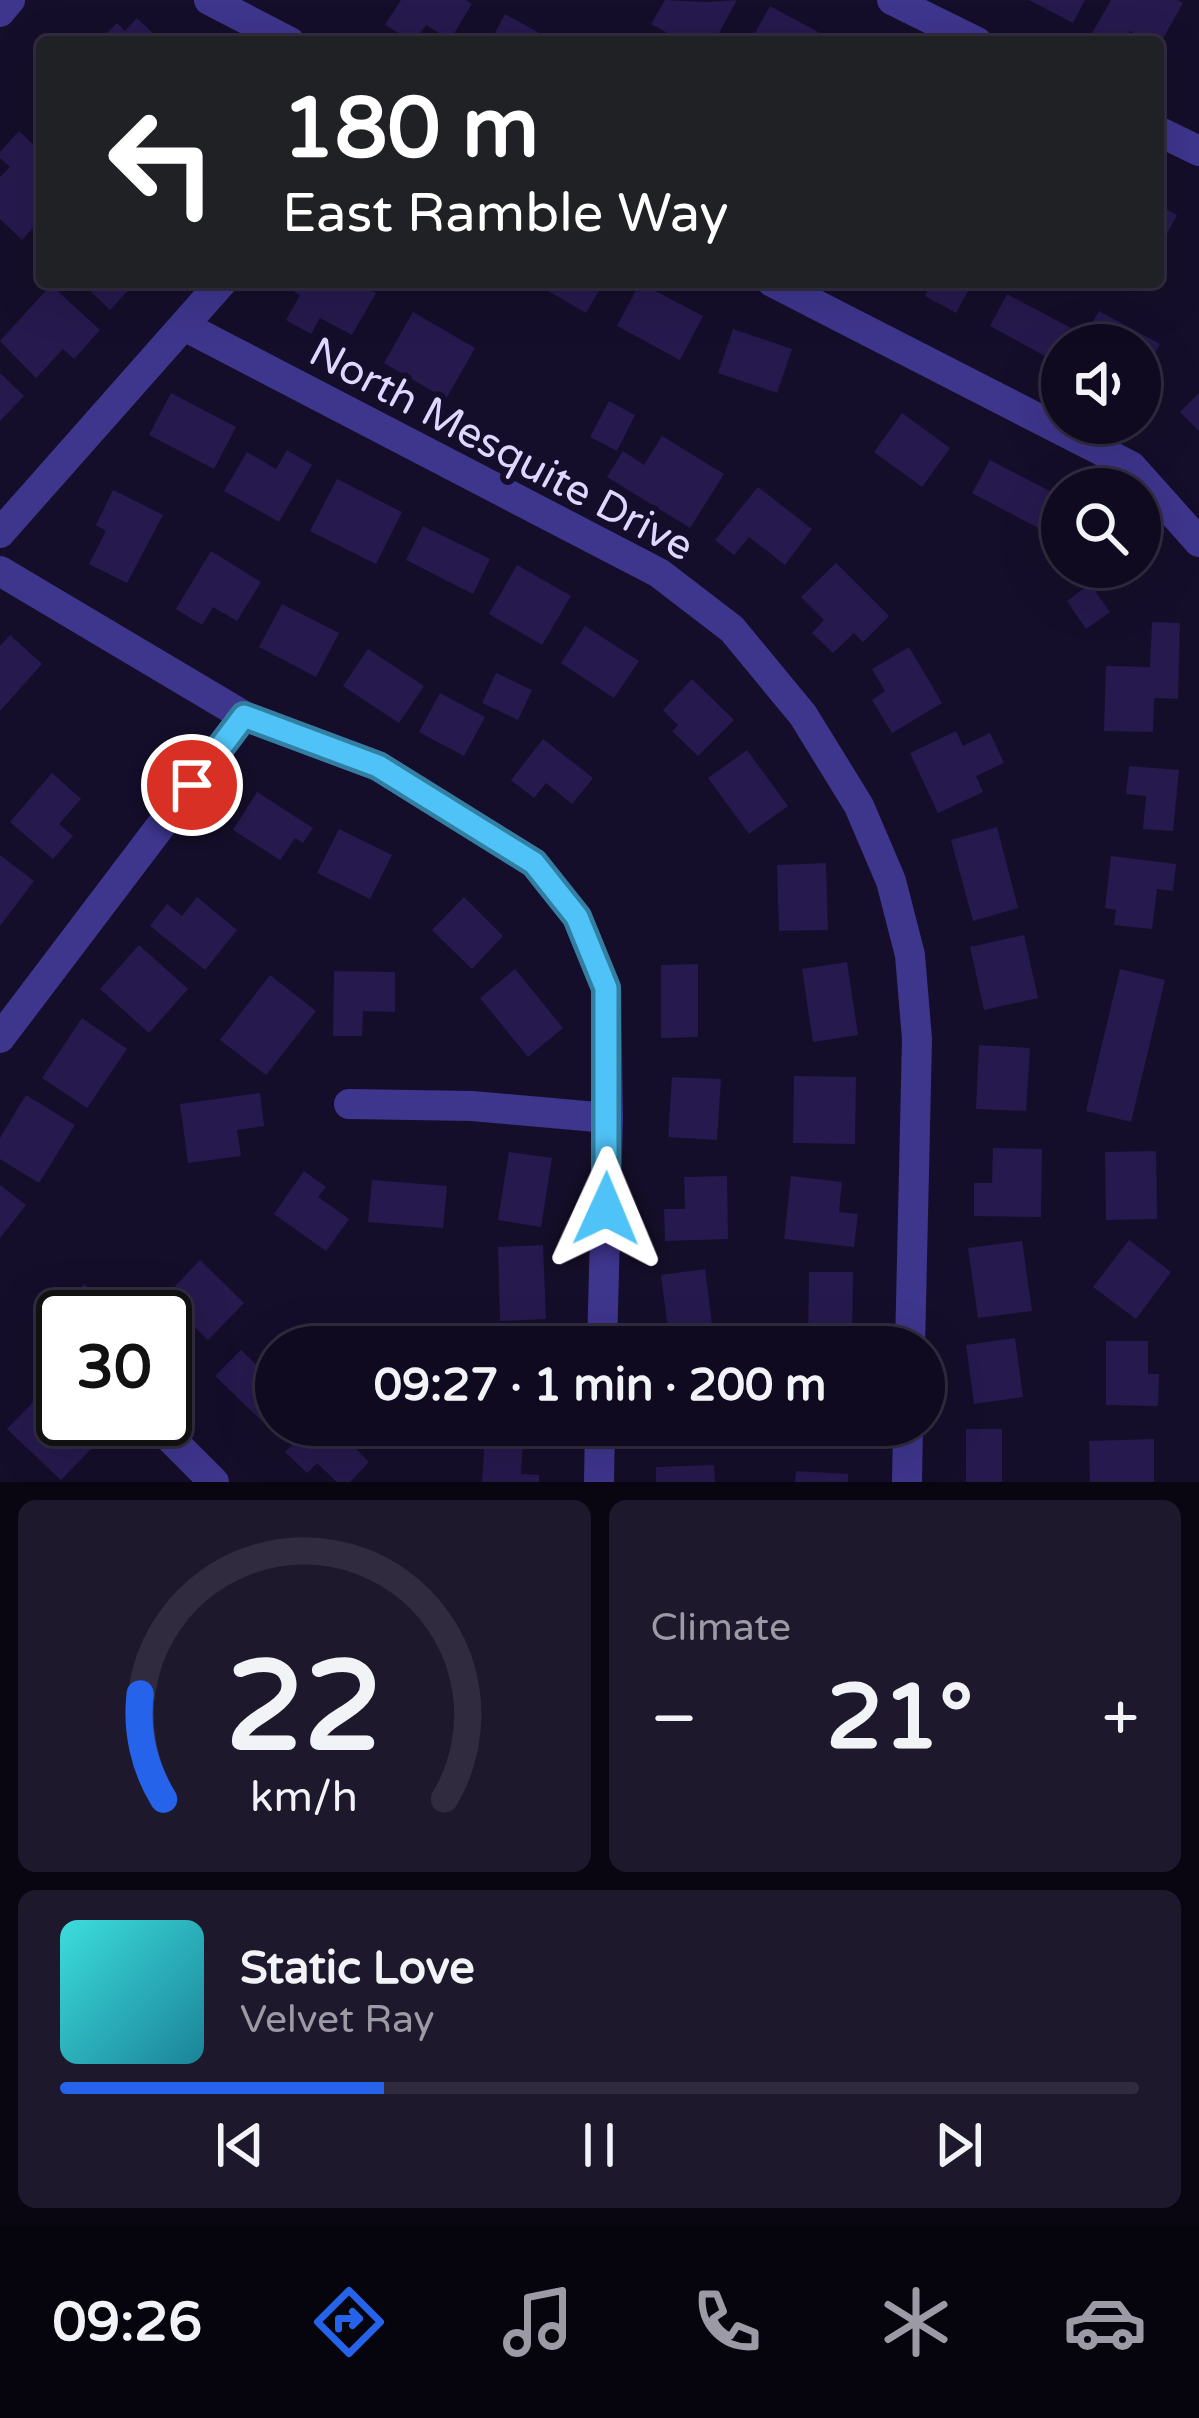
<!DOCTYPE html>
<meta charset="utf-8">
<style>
body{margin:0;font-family:"Varela Round",sans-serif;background:#1e182d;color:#f1f3f6;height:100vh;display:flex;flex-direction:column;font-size:45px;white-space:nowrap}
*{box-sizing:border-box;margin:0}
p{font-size:39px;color:#9c9aa5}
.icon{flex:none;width:66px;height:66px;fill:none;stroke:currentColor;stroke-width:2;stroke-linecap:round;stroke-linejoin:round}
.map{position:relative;height:1482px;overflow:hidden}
.drawer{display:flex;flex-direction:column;gap:18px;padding:18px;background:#090612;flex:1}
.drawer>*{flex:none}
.hud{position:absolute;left:36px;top:36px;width:1128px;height:252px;border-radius:12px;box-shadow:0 12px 48px #0002,0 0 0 3px #302b3e;background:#202124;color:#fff;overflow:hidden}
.fabs{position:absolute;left:1041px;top:324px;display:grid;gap:24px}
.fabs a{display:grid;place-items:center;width:120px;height:120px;border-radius:50%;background:#100a20;box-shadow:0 12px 48px #0002,0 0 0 3px #302b3e;font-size:60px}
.speed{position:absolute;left:36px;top:1290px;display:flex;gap:24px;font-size:60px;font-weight:700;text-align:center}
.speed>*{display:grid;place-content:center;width:156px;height:156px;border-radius:50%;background:#100a20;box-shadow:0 12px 48px #0002,0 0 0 3px #302b3e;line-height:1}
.speed .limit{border:6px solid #111;border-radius:18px;background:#fff;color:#111}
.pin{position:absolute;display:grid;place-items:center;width:102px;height:102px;color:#fff;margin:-51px;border:6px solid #fff;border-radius:50%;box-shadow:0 3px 12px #0007}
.me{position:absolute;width:132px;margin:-66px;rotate:1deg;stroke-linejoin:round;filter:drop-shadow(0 0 9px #0008)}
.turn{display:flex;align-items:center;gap:42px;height:252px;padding:0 48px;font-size:54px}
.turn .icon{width:156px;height:156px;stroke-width:2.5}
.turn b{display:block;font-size:84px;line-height:102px}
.big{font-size:90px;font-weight:700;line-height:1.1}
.drawer .tile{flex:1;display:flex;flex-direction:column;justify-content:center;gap:18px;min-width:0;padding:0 42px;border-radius:18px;background:#1e182d}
.drawer .dial{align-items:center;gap:0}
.dial svg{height:312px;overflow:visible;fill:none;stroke:#302b3e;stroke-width:7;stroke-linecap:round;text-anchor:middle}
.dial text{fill:#f1f3f6;stroke:none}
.song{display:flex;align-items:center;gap:36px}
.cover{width:144px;height:144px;border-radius:18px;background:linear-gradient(135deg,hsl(180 70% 55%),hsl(190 70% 35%))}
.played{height:12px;border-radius:6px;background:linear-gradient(90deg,#2563eb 30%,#302b3e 30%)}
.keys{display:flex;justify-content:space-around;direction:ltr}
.heat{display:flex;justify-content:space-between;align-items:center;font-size:66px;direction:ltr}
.drawer .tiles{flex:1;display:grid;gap:18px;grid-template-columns:1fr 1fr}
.tile:last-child{grid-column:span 2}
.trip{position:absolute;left:255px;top:1326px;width:690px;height:120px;border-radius:60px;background:#100a20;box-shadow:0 12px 48px #0002,0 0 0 3px #302b3e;font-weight:700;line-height:120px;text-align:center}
.dock{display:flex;height:192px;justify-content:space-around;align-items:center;background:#06040d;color:#9c9aa5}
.dock .icon{width:84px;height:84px}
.dock .selected{color:#2563eb}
.dock b{font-size:54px;color:#f1f3f6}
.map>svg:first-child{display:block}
</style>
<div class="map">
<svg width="1199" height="1482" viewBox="0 0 1199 1482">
<rect width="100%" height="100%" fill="#150e2a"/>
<g fill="#26194d">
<polygon points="401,0 466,0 472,4 450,40 426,25 413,42 385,25"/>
<polygon points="665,0 705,2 737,0 714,42 684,42 651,24"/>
<polygon points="1029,0 1085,0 1073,23"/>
<polygon points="1111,0 1177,0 1183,3 1161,42 1150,42 1130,31 1124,42 1103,42 1091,35"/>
<polygon points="770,6 829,38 828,42 750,42"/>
<polygon points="505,14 556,42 490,42"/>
<polygon points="137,18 162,42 98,42 117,23 125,31"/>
<polygon points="19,131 42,153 42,218 22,240 0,219 0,177 10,167 0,158 0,152"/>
<polygon points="1158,205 1177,215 1158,251"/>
<polygon points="81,282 136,282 110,310"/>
<polygon points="277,282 356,282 376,293 352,335 320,318 311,334 286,320 300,295"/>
<polygon points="533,282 604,282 586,313"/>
<polygon points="932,282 973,282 956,313 925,296"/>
<polygon points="640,283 703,316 680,360 617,326"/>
<polygon points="51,285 100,330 74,359 63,349 36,378 0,341"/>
<polygon points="1007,294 1071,328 1054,361 990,326"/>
<polygon points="1099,311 1160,344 1140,380 1140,345 1080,345"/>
<polygon points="413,312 475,348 446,399 384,363"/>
<polygon points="733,329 792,349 777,393 718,373"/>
<polygon points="0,373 24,396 0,421"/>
<polygon points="171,393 236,427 214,469 149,435"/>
<polygon points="1199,393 1199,431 1180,412"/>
<polygon points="609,401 635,415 617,451 590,437"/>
<polygon points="902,413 950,448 922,487 874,452"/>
<polygon points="662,436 724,474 690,528 607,477 623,451 644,465"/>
<polygon points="287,450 312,465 279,522 224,491 247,452 276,469"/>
<polygon points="990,460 1057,495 1040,529 972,493"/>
<polygon points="337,479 402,512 376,564 310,531"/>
<polygon points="758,487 812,529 785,565 749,537 734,555 715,540"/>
<polygon points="113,490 163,515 127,583 89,564 106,531 96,525"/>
<polygon points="423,526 490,559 473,594 406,560"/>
<polygon points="211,551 261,582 237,621 213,607 202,625 176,609"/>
<polygon points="836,563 889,616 863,642 854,633 833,653 812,633 824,620 801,597"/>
<polygon points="517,565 571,596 542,645 489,614"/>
<polygon points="1090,584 1110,612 1086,629 1067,601"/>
<polygon points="282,604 339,633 316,677 259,647"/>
<polygon points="1152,622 1180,623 1178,699 1154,698 1153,732 1104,731 1106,666 1150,667"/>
<polygon points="585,626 639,661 614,698 561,663"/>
<polygon points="10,635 42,664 0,711 0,646"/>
<polygon points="909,647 942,703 892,733 872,700 885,691 872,669"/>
<polygon points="368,649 424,686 399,723 343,686"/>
<polygon points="496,673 532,690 518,720 482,703"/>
<polygon points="692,679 734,720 698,756 672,731 678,725 663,710"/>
<polygon points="440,693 485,717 464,756 419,732"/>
<polygon points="956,731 963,746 990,733 1004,763 976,776 983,792 938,813 910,753"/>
<polygon points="543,739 593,778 572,804 546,783 534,798 511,780"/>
<polygon points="747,750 788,806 749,834 708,778"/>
<polygon points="1129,766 1179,770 1173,831 1143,829 1146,796 1126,794"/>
<polygon points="52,773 81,799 59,824 73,836 53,859 10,822"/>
<polygon points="257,792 313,828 303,843 295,838 280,860 233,830"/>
<polygon points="997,827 1018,908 973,921 951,840"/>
<polygon points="339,829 392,855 370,899 317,873"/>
<polygon points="0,855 34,881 0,926"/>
<polygon points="1111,856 1176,864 1173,891 1157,889 1152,929 1114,925 1116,910 1105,908"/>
<polygon points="826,863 828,930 779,931 777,865"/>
<polygon points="197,897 237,930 205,970 150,926 167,904 182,916"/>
<polygon points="464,897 503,936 472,969 432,930"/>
<polygon points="1024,935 1038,998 984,1010 970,947"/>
<polygon points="139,945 188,989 149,1033 100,989"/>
<polygon points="847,962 858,1035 813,1042 802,969"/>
<polygon points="698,964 698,1037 661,1038 661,965"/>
<polygon points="515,969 563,1028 528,1057 480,998"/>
<polygon points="1120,969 1165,980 1131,1122 1086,1111"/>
<polygon points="334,971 395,972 395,1012 363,1011 362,1036 333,1036"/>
<polygon points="270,975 316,1011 266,1075 220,1040"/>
<polygon points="82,1018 127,1049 87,1108 42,1078"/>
<polygon points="979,1045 1030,1048 1026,1111 976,1109"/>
<polygon points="794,1076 856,1077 855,1144 793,1143"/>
<polygon points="672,1077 721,1079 717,1140 668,1137"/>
<polygon points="260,1093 264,1126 237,1130 241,1156 188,1163 180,1104"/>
<polygon points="26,1095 75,1125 39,1183 0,1159 0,1138"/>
<polygon points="993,1148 1042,1149 1041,1217 974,1216 974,1183 992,1183"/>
<polygon points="1156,1151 1157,1219 1106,1220 1105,1152"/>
<polygon points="509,1152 552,1158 541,1227 498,1220"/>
<polygon points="304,1171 326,1187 318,1197 349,1219 326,1251 274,1214"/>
<polygon points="727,1176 728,1239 665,1241 664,1209 685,1209 684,1177"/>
<polygon points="791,1176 842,1182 839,1212 858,1214 854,1247 784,1239"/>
<polygon points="372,1180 447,1186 443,1228 368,1222"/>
<polygon points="0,1185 26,1205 0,1238"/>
<polygon points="1129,1240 1171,1272 1136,1319 1093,1287"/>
<polygon points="1022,1241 1032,1311 978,1318 968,1248"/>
<polygon points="543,1245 546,1319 500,1321 498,1247"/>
<polygon points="200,1260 244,1303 208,1340 164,1298"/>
<polygon points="705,1269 714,1340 670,1345 661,1275"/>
<polygon points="809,1272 853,1272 852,1342 808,1342"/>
<polygon points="84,1284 118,1312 114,1317 63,1317 63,1360 38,1340"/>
<polygon points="1015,1338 1023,1397 974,1404 966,1345"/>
<polygon points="537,1339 537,1347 479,1347 479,1341"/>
<polygon points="1106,1341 1148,1341 1148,1374 1159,1374 1158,1406 1106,1405"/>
<polygon points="241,1350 276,1384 276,1417 267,1426 215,1376"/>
<polygon points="39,1396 92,1448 61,1480 7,1429"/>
<polygon points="312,1425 332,1425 369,1462 350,1482 337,1482 317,1463 307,1473 285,1452"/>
<polygon points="659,1425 722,1425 723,1441 660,1444"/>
<polygon points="793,1425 852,1425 852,1443 793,1445"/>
<rect x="966" y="1429" width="36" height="53"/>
<polygon points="485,1438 523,1441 521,1474 539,1475 539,1482 482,1482"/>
<polygon points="1154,1439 1154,1482 1090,1482 1089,1441"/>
<polygon points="714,1465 715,1482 656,1482 656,1467"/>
<polygon points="796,1471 848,1474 848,1482 795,1482"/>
</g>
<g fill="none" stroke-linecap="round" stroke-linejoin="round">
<g stroke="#3e358d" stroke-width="30">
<polyline points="209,0 290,42"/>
<polyline points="892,0 977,42"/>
<polyline points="1158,131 1199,151"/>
<polyline points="772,282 1131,466 1199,542"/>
<polyline points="184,326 659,573 732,629 803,715 859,806 891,881 910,955 917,1039 910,1347"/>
<polyline points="0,533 222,282"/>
<polyline points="0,571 244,716 378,766 534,863 577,917 606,988 608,1118 602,1347"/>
<polyline points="0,1038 244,716"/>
<polyline points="349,1104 472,1106 608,1118"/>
<polyline points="151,1419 214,1482"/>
<polyline points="599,1482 600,1425"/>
<polyline points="907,1482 908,1425"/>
</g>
<polyline stroke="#3e358d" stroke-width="30" points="0,12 10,0"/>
</g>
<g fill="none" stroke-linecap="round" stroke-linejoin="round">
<g stroke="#337fa1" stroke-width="30">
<polyline id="route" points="192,785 244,716 378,766 534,863 577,917 606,988 606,1209"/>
</g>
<use href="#route" stroke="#4fc3f7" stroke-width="21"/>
</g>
<g text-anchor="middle" stroke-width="12" stroke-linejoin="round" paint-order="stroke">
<g font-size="42" fill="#ded7ff" stroke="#150e2a">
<text transform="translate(502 448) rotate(28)" y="15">North Mesquite Drive</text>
</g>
</g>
</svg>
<div class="fabs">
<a><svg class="icon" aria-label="sound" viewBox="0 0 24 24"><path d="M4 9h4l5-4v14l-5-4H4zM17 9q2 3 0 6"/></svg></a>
<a><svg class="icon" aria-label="search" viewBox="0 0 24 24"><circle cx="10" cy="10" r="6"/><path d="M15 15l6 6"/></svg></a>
</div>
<div class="speed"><div class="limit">30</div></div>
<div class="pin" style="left:192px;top:785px;background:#d93025"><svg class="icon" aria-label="arrive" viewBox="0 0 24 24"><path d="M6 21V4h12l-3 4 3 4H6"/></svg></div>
<svg class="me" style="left:606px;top:1209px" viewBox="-20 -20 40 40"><path d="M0-17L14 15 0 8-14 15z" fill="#4fc3f7" stroke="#fff" stroke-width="4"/></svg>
<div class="trip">09:27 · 1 min · 200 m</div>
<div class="hud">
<div class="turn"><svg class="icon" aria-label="left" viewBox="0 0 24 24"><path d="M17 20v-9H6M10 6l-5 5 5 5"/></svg><div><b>180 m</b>East Ramble Way</div></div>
</div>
</div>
<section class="drawer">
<div class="tiles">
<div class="tile dial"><svg viewBox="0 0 100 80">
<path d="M14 69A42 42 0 1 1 86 69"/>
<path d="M14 69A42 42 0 0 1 8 42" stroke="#2563eb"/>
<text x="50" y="56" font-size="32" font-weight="700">22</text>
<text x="50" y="72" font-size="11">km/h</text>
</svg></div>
<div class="tile"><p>Climate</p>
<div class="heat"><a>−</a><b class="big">21°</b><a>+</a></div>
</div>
<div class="tile">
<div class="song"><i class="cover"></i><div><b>Static Love</b><p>Velvet Ray</p></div></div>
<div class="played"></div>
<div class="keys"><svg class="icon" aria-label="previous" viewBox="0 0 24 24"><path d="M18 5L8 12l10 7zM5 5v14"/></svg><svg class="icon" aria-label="pause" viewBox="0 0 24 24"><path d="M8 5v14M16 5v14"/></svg><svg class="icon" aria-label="next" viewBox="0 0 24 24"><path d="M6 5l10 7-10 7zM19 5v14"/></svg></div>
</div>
</div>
</section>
<nav class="dock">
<b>09:26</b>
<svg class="icon selected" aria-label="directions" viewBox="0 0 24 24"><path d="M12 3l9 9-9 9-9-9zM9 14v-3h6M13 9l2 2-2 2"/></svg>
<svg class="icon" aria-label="music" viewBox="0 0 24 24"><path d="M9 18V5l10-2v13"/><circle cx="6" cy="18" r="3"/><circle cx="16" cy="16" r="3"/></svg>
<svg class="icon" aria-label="phone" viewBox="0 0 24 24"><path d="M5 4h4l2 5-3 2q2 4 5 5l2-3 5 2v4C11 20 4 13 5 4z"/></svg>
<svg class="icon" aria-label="climate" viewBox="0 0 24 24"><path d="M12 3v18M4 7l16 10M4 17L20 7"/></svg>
<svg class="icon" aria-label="car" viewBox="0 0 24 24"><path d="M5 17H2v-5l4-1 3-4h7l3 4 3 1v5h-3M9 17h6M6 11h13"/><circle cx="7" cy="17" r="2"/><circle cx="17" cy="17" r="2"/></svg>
</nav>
